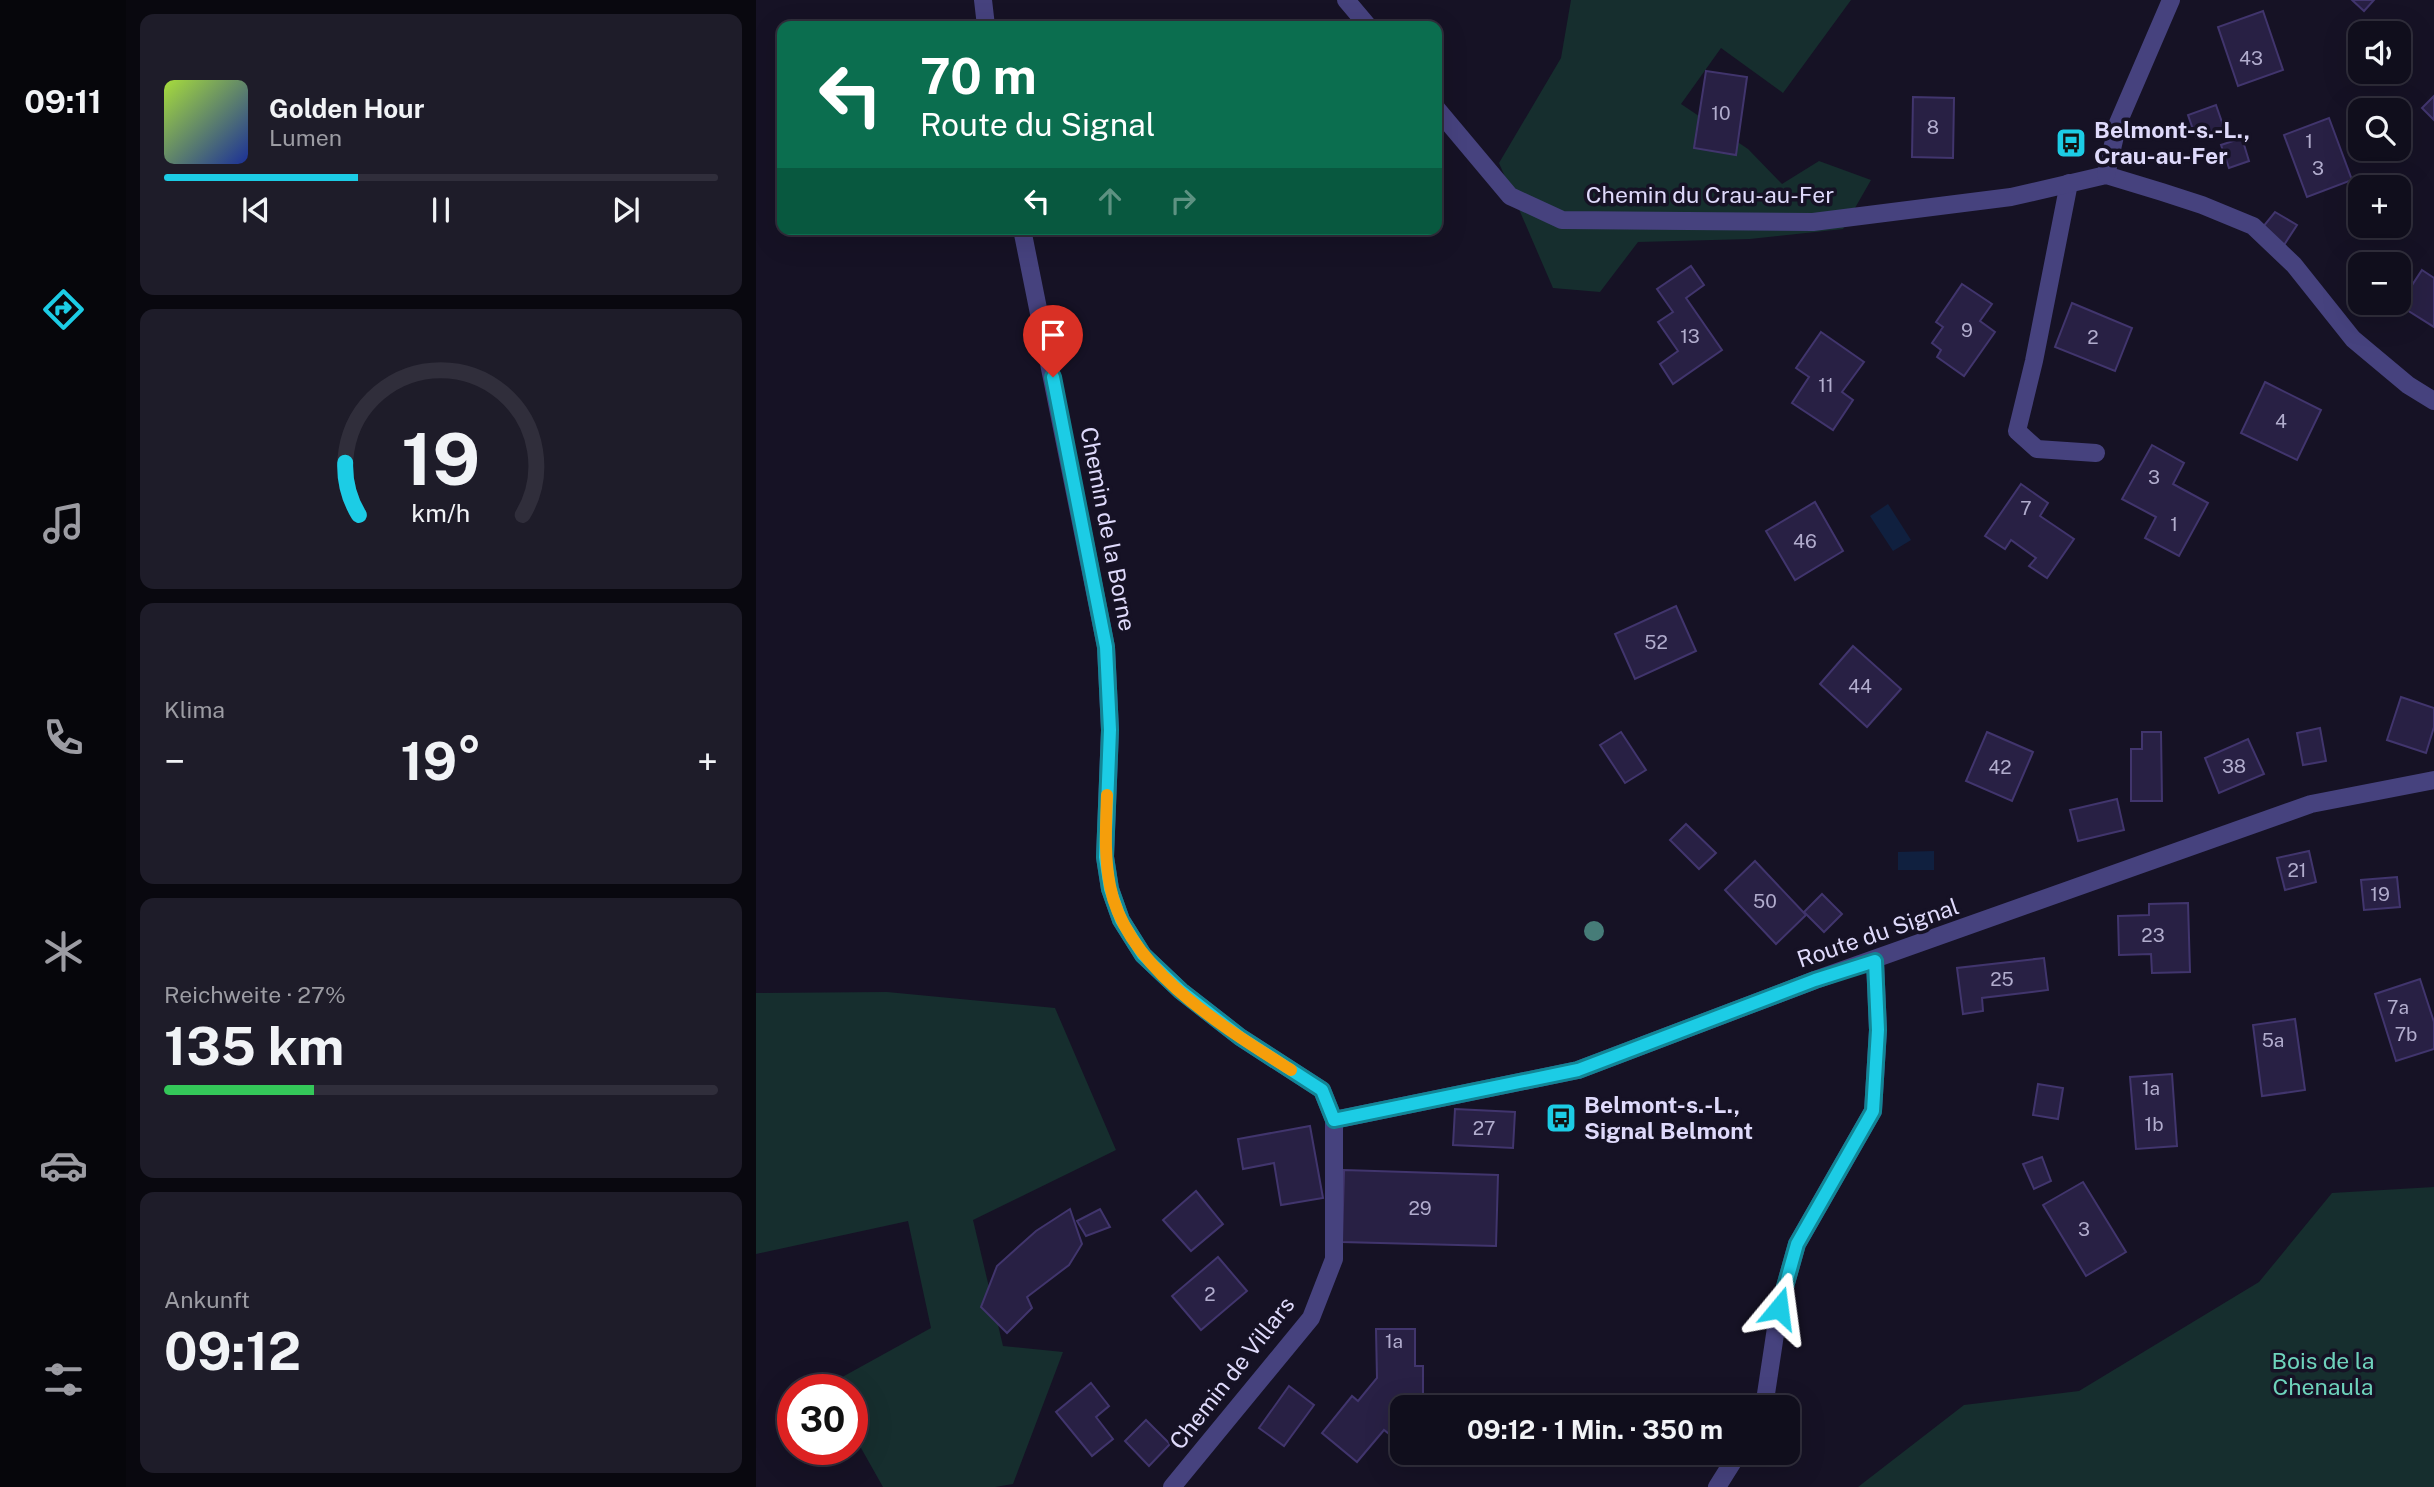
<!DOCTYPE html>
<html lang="de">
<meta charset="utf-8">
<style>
body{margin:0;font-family:"Public Sans",sans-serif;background:#1e1c29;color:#f1f3f6;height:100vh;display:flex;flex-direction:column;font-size:26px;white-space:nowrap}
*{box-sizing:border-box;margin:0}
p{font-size:23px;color:#9c9ca3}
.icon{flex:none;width:38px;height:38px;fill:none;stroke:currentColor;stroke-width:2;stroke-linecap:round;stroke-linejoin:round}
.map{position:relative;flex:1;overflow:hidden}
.panel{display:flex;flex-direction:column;gap:14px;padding:14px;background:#09080f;width:630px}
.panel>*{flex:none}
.banner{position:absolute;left:21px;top:21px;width:665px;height:214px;border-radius:14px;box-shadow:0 7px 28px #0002,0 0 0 2px #302e3b;background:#0b6e4f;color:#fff;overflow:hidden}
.tools{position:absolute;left:1592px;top:21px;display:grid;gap:14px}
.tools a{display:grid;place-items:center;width:63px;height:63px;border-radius:14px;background:#100e1c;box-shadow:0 7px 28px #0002,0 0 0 2px #302e3b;font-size:35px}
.speed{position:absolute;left:21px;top:1374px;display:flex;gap:14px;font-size:35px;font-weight:700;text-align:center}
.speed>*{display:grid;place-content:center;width:91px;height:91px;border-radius:50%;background:#100e1c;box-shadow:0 7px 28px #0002,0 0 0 2px #302e3b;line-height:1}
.speed .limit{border:10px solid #d22;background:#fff;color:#111}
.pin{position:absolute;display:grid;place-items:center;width:60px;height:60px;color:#fff;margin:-72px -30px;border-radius:50% 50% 50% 0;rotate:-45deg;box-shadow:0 0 7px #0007}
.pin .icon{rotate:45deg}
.me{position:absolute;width:77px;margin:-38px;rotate:16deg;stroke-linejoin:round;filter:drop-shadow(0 0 5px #0008)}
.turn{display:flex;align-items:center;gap:24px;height:147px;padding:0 28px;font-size:32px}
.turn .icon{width:91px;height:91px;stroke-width:2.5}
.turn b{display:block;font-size:49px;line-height:60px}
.lanes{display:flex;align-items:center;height:66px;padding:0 28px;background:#0003;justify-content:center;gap:35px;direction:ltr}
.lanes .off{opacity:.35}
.big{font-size:52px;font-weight:700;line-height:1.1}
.panel .card{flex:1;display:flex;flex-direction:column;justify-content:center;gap:10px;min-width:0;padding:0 24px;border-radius:14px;background:#1e1c29}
.panel .dial{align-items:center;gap:0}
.dial svg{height:182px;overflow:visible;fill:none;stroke:#302e3b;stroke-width:7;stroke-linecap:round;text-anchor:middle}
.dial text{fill:#f1f3f6;stroke:none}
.song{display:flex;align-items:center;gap:21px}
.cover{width:84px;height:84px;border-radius:10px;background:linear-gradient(135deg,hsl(80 70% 55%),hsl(230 70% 35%))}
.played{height:7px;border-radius:4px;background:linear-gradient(90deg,#1ccce5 35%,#302e3b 35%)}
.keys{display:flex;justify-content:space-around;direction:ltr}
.heat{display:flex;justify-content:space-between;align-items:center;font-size:38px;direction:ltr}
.charge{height:10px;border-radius:5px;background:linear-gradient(90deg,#34c759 27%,#302e3b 0)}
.trip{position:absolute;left:634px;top:1395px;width:410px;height:70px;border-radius:14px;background:#100e1c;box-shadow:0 7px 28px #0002,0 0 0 2px #302e3b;font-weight:700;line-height:70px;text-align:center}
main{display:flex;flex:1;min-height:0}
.tab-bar{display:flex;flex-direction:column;width:126px;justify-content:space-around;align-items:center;background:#06060b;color:#9c9ca3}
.tab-bar .icon{width:49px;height:49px}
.tab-bar .active{color:#1ccce5}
.tab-bar b{font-size:32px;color:#f1f3f6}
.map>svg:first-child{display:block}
</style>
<main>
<nav class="tab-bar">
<b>09:11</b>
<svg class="icon active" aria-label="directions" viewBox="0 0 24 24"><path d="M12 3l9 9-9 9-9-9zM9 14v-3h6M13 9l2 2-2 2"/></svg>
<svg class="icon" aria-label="music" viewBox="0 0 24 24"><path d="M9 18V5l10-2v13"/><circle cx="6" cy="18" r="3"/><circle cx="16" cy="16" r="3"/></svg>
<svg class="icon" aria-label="phone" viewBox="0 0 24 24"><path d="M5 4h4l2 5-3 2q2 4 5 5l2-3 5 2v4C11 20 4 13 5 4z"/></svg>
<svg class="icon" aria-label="climate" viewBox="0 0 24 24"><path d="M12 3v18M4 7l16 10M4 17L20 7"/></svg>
<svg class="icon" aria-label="car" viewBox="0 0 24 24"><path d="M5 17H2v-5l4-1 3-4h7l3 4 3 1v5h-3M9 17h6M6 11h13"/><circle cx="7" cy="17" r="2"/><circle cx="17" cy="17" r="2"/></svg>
<svg class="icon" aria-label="filters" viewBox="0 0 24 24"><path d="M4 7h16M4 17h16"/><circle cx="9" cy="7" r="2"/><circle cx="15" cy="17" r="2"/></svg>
</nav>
<section class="panel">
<div class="card">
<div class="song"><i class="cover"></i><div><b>Golden Hour</b><p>Lumen</p></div></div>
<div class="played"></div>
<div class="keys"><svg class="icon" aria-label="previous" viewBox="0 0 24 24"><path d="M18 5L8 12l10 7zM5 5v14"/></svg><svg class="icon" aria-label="pause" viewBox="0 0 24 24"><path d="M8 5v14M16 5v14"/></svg><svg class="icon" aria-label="next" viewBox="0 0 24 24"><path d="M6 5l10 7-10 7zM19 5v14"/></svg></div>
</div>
<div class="card dial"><svg viewBox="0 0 100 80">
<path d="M14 69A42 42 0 1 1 86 69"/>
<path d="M14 69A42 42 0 0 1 8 46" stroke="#1ccce5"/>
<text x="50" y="56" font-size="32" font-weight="700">19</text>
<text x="50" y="72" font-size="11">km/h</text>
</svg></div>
<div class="card"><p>Klima</p>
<div class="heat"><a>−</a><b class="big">19°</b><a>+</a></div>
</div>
<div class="card"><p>Reichweite · 27%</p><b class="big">135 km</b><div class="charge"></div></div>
<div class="card"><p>Ankunft</p><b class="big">09:12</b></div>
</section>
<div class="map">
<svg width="1678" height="1487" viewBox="0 0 1678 1487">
<rect width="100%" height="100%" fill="#161225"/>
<g fill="#162e2e">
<polygon points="815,0 1095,0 1027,93 965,48 925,104 992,149 1026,184 1063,161 1115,180 1087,229 994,239 882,242 844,292 797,288 743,163 805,58"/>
<polygon points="131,992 299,1008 360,1150 217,1220 247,1346 307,1352 257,1484 239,1487 127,1487 96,1432 96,1390 72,1389 70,1386 175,1328 152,1221 0,1254 0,993"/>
<polygon points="1678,1187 1678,1487 1102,1487 1208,1405 1323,1391 1503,1282 1576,1193"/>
</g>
<g fill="#10203f">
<polygon points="1132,504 1155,540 1137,551 1114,516"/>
<polygon points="1178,851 1178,870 1142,870 1142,852"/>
</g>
<g fill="#282044" stroke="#41356d" stroke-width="2">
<polygon points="1596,0 1618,0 1608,11"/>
<polygon points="1507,11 1527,70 1482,86 1462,27"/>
<polygon points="950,71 991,77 980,155 938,148"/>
<polygon points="1678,96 1678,120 1666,108"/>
<polygon points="1157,97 1198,98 1197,158 1156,157"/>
<polygon points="1460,105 1468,128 1440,138 1432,115"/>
<polygon points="1573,118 1596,180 1551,197 1528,135"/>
<polygon points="1486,138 1493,161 1473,168 1465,145"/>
<polygon points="1519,212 1541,225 1528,245 1506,228"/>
<polygon points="935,266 948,285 930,298 966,350 917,384 904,364 922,351 902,322 917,312 901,289"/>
<polygon points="1666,270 1678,278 1678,327 1643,305"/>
<polygon points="1206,284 1236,304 1224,321 1239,332 1208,376 1181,357 1185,350 1176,343 1187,327 1180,322"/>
<polygon points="1316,303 1376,328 1359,371 1299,347"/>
<polygon points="1065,332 1108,362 1086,392 1097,400 1077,430 1036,403 1053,377 1040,368"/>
<polygon points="1509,382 1565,410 1541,460 1485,433"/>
<polygon points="1396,445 1428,463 1417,484 1452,503 1423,556 1389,538 1400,517 1366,499"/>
<polygon points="1265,484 1292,503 1284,516 1318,539 1291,578 1273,566 1280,558 1255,540 1249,549 1229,536"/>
<polygon points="1059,502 1087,551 1039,580 1010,531"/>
<polygon points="920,606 940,651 879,679 859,634"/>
<polygon points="1097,646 1145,689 1111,727 1064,684"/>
<polygon points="1645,697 1678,708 1678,727 1670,753 1631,740"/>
<polygon points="1564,728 1570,761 1547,765 1541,733"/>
<polygon points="865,732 890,770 869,783 844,745"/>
<polygon points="1231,732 1277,752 1256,801 1210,781"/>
<polygon points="1386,732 1405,732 1406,801 1375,801 1375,749 1386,749"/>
<polygon points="1492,739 1508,774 1463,793 1449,758"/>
<polygon points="1361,799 1368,830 1322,841 1314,810"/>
<polygon points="930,824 960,853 943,869 914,840"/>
<polygon points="1553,851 1560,882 1529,890 1521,858"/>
<polygon points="999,861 1050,915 1020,944 969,890"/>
<polygon points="1641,877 1644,907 1608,910 1605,880"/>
<polygon points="1066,894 1086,914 1068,932 1048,912"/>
<polygon points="1432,903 1434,972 1396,973 1395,954 1363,955 1362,916 1393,915 1393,904"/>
<polygon points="1288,958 1292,990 1226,998 1227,1011 1207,1014 1201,968"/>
<polygon points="1664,979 1678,1022 1678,1049 1640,1061 1619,994"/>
<polygon points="1539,1019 1549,1090 1506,1096 1497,1025"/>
<polygon points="1416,1074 1421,1146 1380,1149 1374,1077"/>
<polygon points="1282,1084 1307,1088 1302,1119 1277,1115"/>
<polygon points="699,1109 759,1112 757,1148 697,1145"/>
<polygon points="554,1126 567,1198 525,1205 518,1163 487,1169 482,1139"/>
<polygon points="1286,1157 1295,1181 1278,1189 1267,1164"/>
<polygon points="588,1170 742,1175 740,1246 586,1242"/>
<polygon points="1327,1182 1370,1252 1330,1276 1287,1205"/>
<polygon points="440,1191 467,1224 435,1251 407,1220"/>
<polygon points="314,1209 326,1244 313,1265 271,1297 276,1308 251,1333 225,1307 241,1266 280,1231"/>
<polygon points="344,1209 354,1227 330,1236 321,1221"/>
<polygon points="462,1257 491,1291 445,1330 416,1296"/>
<polygon points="620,1329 659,1329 659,1366 667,1366 667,1401 662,1407 646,1407 646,1426 637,1437 628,1430 601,1462 566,1433 596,1396 602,1401 621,1378"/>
<polygon points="335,1383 353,1406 340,1417 357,1439 336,1456 300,1412"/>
<polygon points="533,1386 558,1405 528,1446 503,1428"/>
<polygon points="390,1420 414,1444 393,1466 369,1441"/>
</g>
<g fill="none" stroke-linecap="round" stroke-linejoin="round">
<polyline stroke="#46427e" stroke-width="18" points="1313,183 1278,361 1261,431 1281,449 1340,453"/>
<g stroke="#46427e" stroke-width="18">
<polyline points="227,0 230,26"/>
<polyline points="590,0 612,26"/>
<polyline points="681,109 754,196 806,220 1057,222 1255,197 1350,175 1406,192 1446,205 1497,226 1538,265 1597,339 1652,385 1678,401"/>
<polyline points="1350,175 1362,123 1415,0"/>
<polyline points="266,229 350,647 354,730 349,857 354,889 365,920 387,955 425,991 484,1037 566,1090 578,1120 578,1259 555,1318 416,1487"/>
<polyline points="578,1120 822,1070 1059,980 1555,804 1678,780"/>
<polyline points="1008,1407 1023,1308 1041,1244 1117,1111 1122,1030 1119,961"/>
<polyline points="961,1487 983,1452"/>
</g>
</g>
<circle fill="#467c78" cx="838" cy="931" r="10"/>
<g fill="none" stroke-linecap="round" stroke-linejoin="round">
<g stroke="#128595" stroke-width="18">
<polyline id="route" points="297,377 350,647 354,730 349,857 354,889 365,920 387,955 425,991 484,1037 566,1090 578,1120 822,1070 1059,980 1119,961 1122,1030 1117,1111 1041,1244 1023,1308"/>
</g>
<use href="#route" stroke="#1ccce5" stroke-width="12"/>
<path stroke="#f59e0b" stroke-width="12" d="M351 795C350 826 348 856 354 886 370 969 469 1028 535 1070"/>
</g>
<defs>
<g id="bus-square" transform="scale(1.575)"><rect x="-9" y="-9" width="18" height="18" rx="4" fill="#1ccce5" stroke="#161225"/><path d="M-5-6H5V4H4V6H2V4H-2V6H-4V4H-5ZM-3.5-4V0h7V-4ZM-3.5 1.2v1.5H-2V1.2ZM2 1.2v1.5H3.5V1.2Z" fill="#111"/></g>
</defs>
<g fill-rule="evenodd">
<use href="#bus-square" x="1315" y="143"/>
<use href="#bus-square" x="805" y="1118"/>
</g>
<g text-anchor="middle" stroke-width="7" stroke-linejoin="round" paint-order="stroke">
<g font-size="19" fill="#b1accd">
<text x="1495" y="65">43</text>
<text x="965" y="120">10</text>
<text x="1177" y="134">8</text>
<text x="1553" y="148">1</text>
<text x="1562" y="175">3</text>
<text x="1211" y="337">9</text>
<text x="934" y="343">13</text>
<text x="1337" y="344">2</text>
<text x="1070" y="392">11</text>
<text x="1525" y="428">4</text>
<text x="1398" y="484">3</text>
<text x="1270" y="515">7</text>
<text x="1418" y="531">1</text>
<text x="1049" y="548">46</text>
<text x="900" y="649">52</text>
<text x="1104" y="693">44</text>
<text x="1478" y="773">38</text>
<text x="1244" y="774">42</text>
<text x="1541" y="877">21</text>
<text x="1624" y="901">19</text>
<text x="1009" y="908">50</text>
<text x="1397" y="942">23</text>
<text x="1246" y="986">25</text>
<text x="1642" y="1014">7a</text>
<text x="1650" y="1041">7b</text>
<text x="1517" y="1047">5a</text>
<text x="1395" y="1095">1a</text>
<text x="1398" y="1131">1b</text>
<text x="728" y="1135">27</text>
<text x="664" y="1215">29</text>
<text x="1328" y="1236">3</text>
<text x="454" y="1301">2</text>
<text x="638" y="1348">1a</text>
</g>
<g font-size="23" font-weight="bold" fill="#dfdafb" stroke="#161225" text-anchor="start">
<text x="1338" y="138">Belmont-s.-L.,<tspan x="1338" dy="26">Crau-au-Fer</tspan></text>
<text x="828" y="1113">Belmont-s.-L.,<tspan x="828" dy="26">Signal Belmont</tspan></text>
</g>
<g font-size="23" fill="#dfdafb" stroke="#161225">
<text x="954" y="203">Chemin du Crau-au-Fer</text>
<text transform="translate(352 529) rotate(79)" y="8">Chemin de la Borne</text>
<text transform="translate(1122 933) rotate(-19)" y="8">Route du Signal</text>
<text transform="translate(476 1373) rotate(-52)" y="8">Chemin de Villars</text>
</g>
<g font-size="23" fill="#6ed3bc" stroke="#161225">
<text x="1567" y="1369">Bois de la<tspan x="1567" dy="26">Chenaula</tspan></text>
</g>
</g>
</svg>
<div class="tools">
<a><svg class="icon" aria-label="sound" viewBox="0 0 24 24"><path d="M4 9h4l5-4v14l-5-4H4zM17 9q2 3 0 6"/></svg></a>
<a><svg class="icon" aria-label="search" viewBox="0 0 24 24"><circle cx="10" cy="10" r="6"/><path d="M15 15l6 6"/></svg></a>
<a>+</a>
<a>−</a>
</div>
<div class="speed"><div class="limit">30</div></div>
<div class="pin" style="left:297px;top:377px;background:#d93025"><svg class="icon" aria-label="arrive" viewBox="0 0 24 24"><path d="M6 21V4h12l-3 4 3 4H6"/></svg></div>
<svg class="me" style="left:1023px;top:1308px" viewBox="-20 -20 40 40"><path d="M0-17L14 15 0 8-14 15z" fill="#1ccce5" stroke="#fff" stroke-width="4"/></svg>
<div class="trip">09:12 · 1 Min. · 350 m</div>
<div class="banner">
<div class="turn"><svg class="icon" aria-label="left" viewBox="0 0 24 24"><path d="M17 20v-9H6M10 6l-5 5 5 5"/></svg><div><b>70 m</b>Route du Signal</div></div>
<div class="lanes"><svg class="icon" aria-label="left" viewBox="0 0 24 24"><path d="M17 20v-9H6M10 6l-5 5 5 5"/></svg><svg class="icon off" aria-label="ahead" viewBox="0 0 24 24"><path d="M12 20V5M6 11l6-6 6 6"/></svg><svg class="icon off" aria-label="right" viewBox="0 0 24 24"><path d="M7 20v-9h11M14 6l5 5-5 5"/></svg></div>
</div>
</div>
</main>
